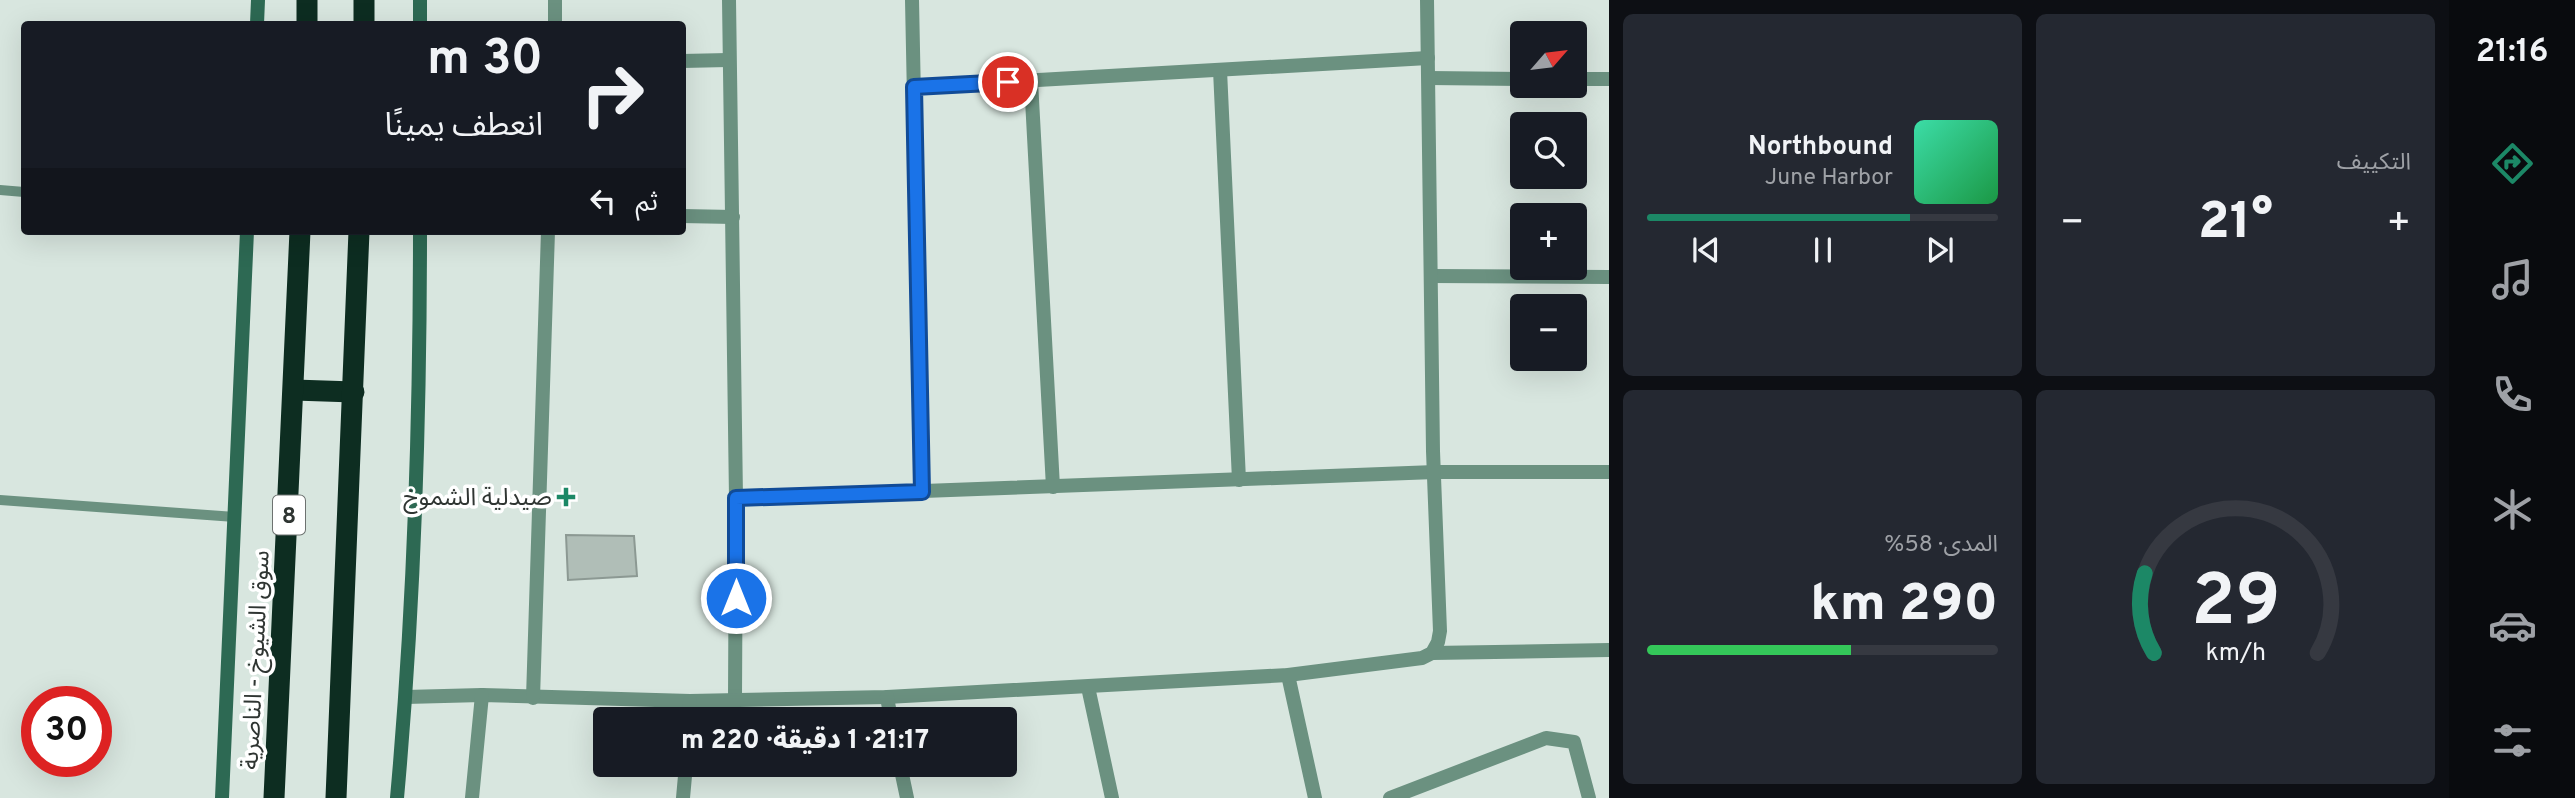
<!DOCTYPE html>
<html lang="ar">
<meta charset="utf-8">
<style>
body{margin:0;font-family:Overpass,"Noto Sans Arabic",sans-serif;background:#242831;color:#f1f3f6;direction:rtl;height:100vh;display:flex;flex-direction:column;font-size:26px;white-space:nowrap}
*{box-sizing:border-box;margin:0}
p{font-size:23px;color:#9ea1a6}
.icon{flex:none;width:38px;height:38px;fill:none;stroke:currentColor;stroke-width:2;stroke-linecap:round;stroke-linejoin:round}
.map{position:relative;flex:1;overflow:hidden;direction:ltr}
.details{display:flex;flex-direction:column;gap:14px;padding:14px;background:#0d0f14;width:840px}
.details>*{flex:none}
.top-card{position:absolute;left:21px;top:21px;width:665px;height:214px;border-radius:7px;box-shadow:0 7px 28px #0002;direction:rtl;background:#171b24;color:#f1f3f6;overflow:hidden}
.needle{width:46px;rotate:62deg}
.fabs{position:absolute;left:1510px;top:21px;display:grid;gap:14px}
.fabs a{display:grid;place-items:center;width:77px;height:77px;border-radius:7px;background:#171b24;box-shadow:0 7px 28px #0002;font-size:35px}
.speed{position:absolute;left:21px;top:686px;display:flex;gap:14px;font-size:35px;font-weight:700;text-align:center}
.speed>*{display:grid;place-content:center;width:91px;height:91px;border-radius:50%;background:#171b24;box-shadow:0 7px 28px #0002;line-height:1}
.speed .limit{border:10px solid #d22;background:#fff;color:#111}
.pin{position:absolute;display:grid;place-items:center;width:60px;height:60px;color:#fff;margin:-30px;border:4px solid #fff;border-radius:50%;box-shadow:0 2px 7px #0007}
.me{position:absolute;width:77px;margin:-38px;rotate:0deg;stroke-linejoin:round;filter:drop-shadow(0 0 5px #0008)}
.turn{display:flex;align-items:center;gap:24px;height:147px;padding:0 28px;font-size:32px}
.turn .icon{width:91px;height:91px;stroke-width:2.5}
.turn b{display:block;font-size:49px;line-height:60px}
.then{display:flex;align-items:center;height:66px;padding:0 28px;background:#0003;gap:14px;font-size:26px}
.big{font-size:52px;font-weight:800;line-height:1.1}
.details .tile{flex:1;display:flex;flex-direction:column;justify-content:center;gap:10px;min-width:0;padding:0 24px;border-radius:10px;background:#242831}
.details .dial{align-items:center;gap:0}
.dial svg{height:182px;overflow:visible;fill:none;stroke:#363941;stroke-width:7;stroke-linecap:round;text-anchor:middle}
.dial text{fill:#f1f3f6;stroke:none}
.song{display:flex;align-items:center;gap:21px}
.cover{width:84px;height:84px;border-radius:10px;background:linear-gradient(135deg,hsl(160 70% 55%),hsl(140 70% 35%))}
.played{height:7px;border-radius:4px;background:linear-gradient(90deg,#1c8866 75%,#363941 75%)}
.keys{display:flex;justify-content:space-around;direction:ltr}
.heat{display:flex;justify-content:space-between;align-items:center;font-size:38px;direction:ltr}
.charge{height:10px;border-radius:5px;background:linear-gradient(90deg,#34c759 58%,#363941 0)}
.details .tiles{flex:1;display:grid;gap:14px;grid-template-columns:repeat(2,1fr)}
.trip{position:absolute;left:593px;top:707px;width:424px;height:70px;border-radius:7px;background:#171b24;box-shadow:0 7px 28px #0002;font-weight:800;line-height:70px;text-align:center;direction:rtl}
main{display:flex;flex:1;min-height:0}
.dock{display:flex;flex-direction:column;width:126px;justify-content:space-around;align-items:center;background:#090b0e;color:#9ea1a6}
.dock .icon{width:49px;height:49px}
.dock .selected{color:#1c8866}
.dock b{font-size:32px;color:#f1f3f6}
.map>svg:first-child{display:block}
</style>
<main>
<nav class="dock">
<b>21:16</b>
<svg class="icon selected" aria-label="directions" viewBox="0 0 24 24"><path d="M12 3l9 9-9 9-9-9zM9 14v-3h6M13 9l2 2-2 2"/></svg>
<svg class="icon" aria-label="music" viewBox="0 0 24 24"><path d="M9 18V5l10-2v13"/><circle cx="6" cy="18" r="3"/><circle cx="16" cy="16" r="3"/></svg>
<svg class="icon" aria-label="phone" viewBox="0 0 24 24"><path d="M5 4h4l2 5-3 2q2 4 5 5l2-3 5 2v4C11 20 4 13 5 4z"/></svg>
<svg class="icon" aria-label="climate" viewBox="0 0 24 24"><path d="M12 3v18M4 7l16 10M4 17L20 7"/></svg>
<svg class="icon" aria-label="car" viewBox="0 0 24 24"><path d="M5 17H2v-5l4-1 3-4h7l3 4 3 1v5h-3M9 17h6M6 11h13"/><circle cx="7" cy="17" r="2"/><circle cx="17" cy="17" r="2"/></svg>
<svg class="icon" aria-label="filters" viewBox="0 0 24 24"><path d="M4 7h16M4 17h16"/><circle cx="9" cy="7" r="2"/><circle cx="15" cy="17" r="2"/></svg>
</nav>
<section class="details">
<div class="tiles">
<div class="tile"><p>التكييف</p>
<div class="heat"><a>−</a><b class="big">21°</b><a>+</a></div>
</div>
<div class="tile">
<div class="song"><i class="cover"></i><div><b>Northbound</b><p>June Harbor</p></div></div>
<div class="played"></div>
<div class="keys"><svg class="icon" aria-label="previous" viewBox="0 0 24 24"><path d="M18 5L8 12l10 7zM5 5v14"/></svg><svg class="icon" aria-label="pause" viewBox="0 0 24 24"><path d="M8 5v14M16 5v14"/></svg><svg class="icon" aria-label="next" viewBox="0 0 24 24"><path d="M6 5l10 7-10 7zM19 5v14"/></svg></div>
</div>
<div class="tile dial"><svg viewBox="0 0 100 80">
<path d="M14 69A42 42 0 1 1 86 69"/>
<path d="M14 69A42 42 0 0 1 10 34" stroke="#1c8866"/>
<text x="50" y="56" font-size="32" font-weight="700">29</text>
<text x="50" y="72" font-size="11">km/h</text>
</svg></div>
<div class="tile"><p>المدى · 58%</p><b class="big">290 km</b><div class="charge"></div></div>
</div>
</section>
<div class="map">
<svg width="1609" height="798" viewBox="0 0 1609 798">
<rect width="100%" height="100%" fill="#d8e6df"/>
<polygon fill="#b0beb7" stroke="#8c9993" stroke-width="2" points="566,535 634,536 637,576 568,580"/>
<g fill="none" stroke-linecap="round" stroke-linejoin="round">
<g stroke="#6b9180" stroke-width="10">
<polyline points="0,190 24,192"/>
<polyline points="0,500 235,517"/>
</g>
<g stroke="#6b9180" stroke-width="14">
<polyline points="729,0 736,498 735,698"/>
<polyline points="912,0 922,492"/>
<polyline points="555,24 555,0"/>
<polyline points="682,61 728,60"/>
<polyline points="1220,70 1239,480"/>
<polyline points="1429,78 1522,79"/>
<polyline points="1575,79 1609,79"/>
<polyline points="1031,81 1053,487"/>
<polyline points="913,87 1428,58"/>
<polyline points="682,216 733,217"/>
<polyline points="1431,276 1609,277"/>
<polyline points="736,498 1435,472 1609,472"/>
<polyline points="1432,653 1609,650"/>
<polyline points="1288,675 1315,798"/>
<polyline points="1088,687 1112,798"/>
<polyline points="406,697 482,695 690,701 887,697 1288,675 1422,658 1432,653 1438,642 1440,631 1433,451 1427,0"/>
<polyline points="887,697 891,719"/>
<polyline points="533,698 548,231"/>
<polyline points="689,719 690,701"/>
<polyline points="900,765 907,798"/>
<polyline points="472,798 482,695"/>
<polyline points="683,798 686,765"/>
<polyline points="1390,798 1546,738 1574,742 1589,798"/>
</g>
<g stroke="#2d6953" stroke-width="14">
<polyline points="257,24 258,0"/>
<polyline points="420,24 420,0"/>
<polyline points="222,798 247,231"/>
<path d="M397 798C414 610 420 420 420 231"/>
</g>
<g stroke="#0d2d21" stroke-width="21">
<polyline points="307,24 307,0"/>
<polyline points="364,24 364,0"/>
<polyline points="294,390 354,392"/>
<polyline points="274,798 300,231"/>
<polyline points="336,798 359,231"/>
</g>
</g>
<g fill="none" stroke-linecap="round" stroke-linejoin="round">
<g stroke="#114b97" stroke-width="18">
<polyline id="route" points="736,598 736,498 922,492 914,87 1008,82"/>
</g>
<use href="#route" stroke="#1a73e8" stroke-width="12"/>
</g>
<path fill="#1c8866" stroke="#fff" stroke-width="2.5" d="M562.5 486.5h7v7h7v7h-7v7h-7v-7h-7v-7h7z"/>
<g text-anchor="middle" stroke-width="7" stroke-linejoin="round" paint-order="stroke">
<rect fill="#fff" stroke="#6d7270" stroke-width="2" x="273" y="495.5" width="32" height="39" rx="5"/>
<g font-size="23" font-weight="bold" fill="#2f3532">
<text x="289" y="523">8</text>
</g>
<g font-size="24" fill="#2f3532" stroke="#fff" text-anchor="end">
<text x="552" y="505">صيدلية الشموخ</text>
</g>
<g font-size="24" fill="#2f3532" stroke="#fff">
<text transform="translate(255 660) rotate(-87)" y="8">سوق الشيوخ - الناصرية</text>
</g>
</g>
</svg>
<div class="fabs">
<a><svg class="needle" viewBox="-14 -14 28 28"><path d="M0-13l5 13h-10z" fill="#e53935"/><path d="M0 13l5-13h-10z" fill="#9ea1a6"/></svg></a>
<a><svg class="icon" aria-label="search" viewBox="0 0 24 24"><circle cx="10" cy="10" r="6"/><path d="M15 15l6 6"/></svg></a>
<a>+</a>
<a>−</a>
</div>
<div class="speed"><div class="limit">30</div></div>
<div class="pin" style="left:1008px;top:82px;background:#d93025"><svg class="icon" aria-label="arrive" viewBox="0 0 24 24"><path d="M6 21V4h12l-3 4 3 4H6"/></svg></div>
<svg class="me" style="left:736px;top:598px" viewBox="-20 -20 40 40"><circle r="17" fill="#1a73e8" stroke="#fff" stroke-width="3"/><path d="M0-11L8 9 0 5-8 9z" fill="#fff"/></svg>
<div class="trip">21:17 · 1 دقيقة · 220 m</div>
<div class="top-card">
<div class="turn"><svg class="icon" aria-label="right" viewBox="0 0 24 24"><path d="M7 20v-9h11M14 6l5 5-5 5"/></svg><div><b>30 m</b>انعطف يمينًا</div></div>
<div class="then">ثم<svg class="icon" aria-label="left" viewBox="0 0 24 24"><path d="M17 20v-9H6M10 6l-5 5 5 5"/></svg></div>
</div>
</div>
</main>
